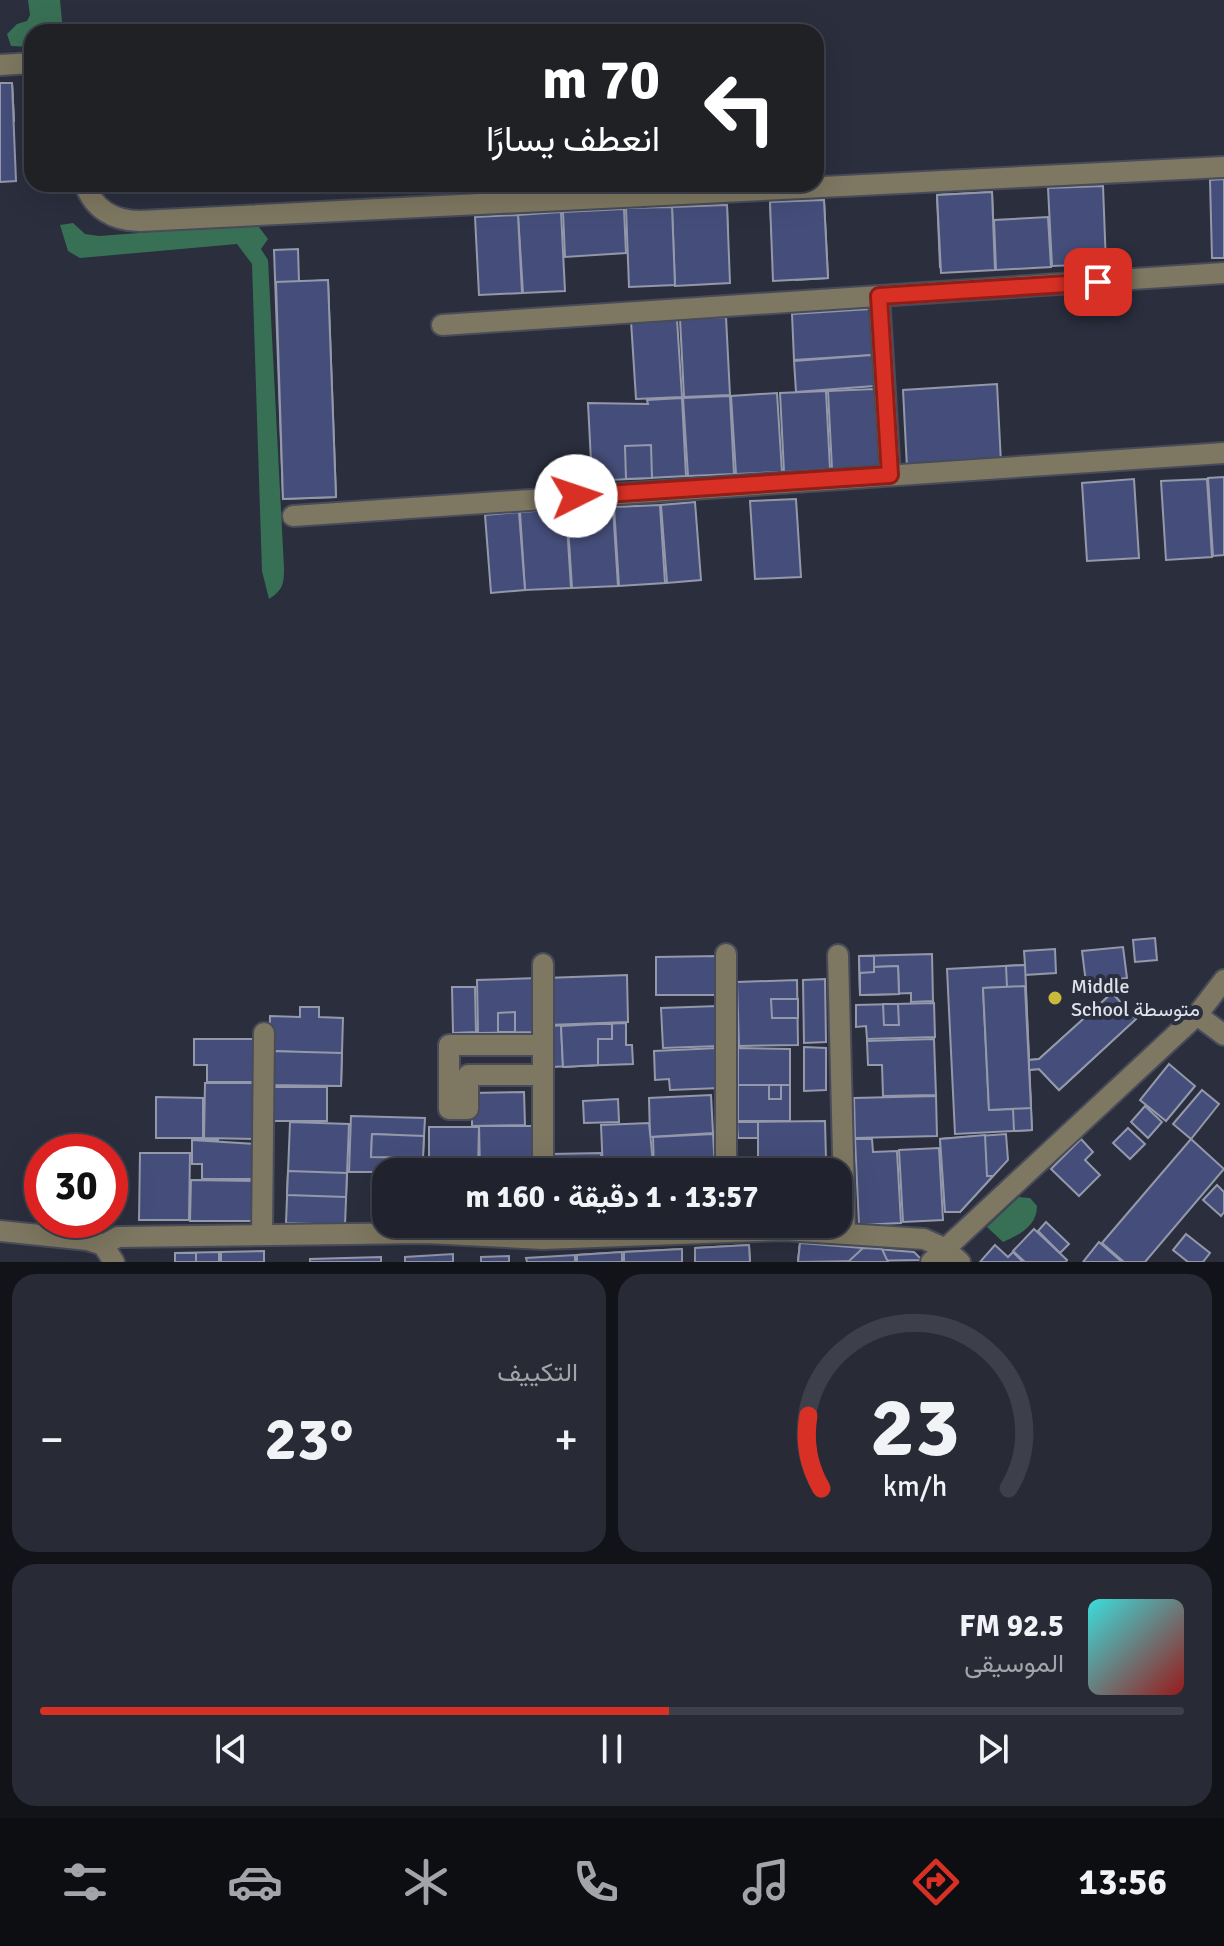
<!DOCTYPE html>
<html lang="ar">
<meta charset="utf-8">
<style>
body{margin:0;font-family:Signika,Vazirmatn,sans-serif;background:#282a36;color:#f1f3f6;direction:rtl;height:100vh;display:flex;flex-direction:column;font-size:30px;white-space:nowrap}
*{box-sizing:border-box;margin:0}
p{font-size:26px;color:#a2a4aa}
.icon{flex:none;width:44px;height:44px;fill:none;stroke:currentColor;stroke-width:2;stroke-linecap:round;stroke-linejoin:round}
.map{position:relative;height:1262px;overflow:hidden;direction:ltr}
.sheet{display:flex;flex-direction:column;gap:12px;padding:12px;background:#121319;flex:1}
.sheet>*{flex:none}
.hud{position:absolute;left:24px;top:24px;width:800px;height:168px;border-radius:24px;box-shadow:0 8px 32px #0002,0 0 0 2px #3d3f4a;direction:rtl;background:#202124;color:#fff;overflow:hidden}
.speed{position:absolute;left:24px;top:1134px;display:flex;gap:16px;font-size:40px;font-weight:700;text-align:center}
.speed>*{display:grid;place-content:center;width:104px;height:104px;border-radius:50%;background:#20222e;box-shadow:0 8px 32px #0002,0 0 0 2px #3d3f4a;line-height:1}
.speed .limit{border:12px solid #d22;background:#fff;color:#111}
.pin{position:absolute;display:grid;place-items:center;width:68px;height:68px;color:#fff;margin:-34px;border-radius:16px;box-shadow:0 4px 12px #0006}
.me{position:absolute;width:88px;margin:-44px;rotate:86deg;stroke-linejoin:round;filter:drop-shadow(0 0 6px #0008)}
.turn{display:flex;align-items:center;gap:28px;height:168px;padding:0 32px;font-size:36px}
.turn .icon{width:104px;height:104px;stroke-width:2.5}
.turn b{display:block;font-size:56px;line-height:68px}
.big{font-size:60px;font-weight:700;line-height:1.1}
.sheet .widget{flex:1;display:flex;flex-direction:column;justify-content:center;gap:12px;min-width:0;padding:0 28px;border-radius:24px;background:#282a36}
.sheet .dial{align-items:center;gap:0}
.dial svg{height:208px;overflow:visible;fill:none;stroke:#3d3f4a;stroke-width:7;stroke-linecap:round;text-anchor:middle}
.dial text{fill:#f1f3f6;stroke:none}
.song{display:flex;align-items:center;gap:24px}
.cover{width:96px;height:96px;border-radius:12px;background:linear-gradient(135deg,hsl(180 70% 55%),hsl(0 70% 35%))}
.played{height:8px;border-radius:4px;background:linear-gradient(90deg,#d93025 55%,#3d3f4a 55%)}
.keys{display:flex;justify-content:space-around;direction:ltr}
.heat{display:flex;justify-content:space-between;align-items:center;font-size:44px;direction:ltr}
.sheet .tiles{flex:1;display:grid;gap:12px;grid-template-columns:1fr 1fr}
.widget:last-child{grid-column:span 2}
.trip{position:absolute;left:372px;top:1158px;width:480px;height:80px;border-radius:24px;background:#20222e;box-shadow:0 8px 32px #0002,0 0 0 2px #3d3f4a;font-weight:700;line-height:80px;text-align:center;direction:rtl}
.tabs{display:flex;height:128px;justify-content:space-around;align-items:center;background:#0d0e12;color:#a2a4aa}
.tabs .icon{width:56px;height:56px}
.tabs .active{color:#d93025}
.tabs b{font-size:36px;color:#f1f3f6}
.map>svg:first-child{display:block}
</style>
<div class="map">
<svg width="1224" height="1262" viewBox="0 0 1224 1262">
<rect width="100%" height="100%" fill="#2b2e3d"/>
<g fill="#387055">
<polygon points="28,0 60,0 63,32 32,32 32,47 11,46 7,34 17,24 27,21 30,15"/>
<path d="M73 223 85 234 99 236 246 225 259 227 268 239 261 249 268 260 284 568C284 584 283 590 269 599L262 571 252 264 237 244 80 258 68 251 60 225Z"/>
<path d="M1019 1197 1030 1198 1037 1206C1037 1226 1019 1235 1003 1242L987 1227Z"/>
</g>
<g fill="#454e7a" stroke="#9398aa" stroke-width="2">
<polygon points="0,83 12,83 14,121 0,122"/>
<polygon points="0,83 12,83 14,121 0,122"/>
<polygon points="0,83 12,83 16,181 0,182"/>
<polygon points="1224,179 1224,258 1212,258 1210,180"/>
<polygon points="1103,186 1106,264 1052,266 1048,188"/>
<polygon points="992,192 995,264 940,267 937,195"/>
<polygon points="992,192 995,270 941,273 937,195"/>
<polygon points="824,200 828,278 796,280 795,258 773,259 770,202"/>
<polygon points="824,200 828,278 773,281 770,202"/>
<polygon points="727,205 728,239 674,241 672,207"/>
<polygon points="727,205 730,283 675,286 672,207"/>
<polygon points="672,207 675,285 629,287 626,208"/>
<polygon points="624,209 626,253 565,257 563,212"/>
<polygon points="561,212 565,291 523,293 518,215"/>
<polygon points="518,215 522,293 479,295 475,217"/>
<polygon points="1048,217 1051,267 996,270 994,220"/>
<polygon points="298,249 299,282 328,280 336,497 283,499 274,250"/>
<polygon points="328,280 336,497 283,499 276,282"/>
<polygon points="870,309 872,355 794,360 792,314"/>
<polygon points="726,317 730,395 684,397 680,319"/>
<polygon points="677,319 682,397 636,399 631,321"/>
<polygon points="872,355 874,386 796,392 794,361"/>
<polygon points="997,384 1001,463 907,468 903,390"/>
<polygon points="874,389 879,467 832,469 828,391"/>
<polygon points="826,391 830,469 784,472 780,393"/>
<polygon points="777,393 782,472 736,474 731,396"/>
<polygon points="730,396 734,474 688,476 683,398"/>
<polygon points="682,398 686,476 592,481 588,403 648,404 647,400"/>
<polygon points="651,445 652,478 626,479 625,446"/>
<polygon points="1224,477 1224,555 1213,556 1208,478"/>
<polygon points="1134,479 1139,558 1087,561 1082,483"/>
<polygon points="1207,479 1212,557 1166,560 1161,481"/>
<polygon points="796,499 801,577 755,579 750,501"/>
<polygon points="695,502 701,580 667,583 661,505"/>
<polygon points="660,505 665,583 619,586 614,507"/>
<polygon points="613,507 618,586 572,588 567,510"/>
<polygon points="566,509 571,588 525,590 520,512"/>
<polygon points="519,512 525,590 491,593 485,515"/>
<polygon points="1155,938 1157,960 1135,962 1133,940"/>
<polygon points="1123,947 1127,978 1086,983 1082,951"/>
<polygon points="1055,949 1056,973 1025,975 1029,1060 1039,1059 1112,993 1136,1019 1059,1090 1039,1069 1029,1070 1032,1130 955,1134 947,969 1025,965 1024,951"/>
<polygon points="932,954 933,1001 911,1002 911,993 860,995 859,956"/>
<polygon points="718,956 718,995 656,995 656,957"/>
<polygon points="859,956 874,956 874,967 898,966 899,994 860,995"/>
<polygon points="1025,965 1032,1130 1014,1131 1013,1109 989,1110 983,988 1007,987 1006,966"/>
<polygon points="898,966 899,994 860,995 860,973 874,972 874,967"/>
<polygon points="627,975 628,1022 548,1025 546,978"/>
<polygon points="537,978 537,1032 478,1033 477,980"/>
<polygon points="825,979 826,1042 804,1043 803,980"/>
<polygon points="797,980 798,1045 739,1046 737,982"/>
<polygon points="1025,986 1031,1108 989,1110 983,988"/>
<polygon points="452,987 475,987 476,1032 453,1033"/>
<polygon points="1112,993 1136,1019 1059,1090 1039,1069 1029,1070 1029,1060 1039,1059"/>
<polygon points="771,999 798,999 798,1018 772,1018"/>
<polygon points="934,1003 935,1037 867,1039 866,1026 856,1027 856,1005"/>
<polygon points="883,1004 898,1004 899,1025 884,1025"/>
<polygon points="718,1006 719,1046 663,1048 661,1008"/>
<polygon points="300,1007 319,1007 319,1017 343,1018 341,1086 268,1085 270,1016 300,1017"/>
<polygon points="515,1012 515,1032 498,1032 498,1013"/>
<polygon points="626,1023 626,1045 632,1045 633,1064 549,1067 547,1026"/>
<polygon points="597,1024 598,1065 563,1067 561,1026"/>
<polygon points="597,1024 612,1024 612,1039 598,1039 598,1065 563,1067 561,1026"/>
<polygon points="194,1039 256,1039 256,1082 207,1082 207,1065 194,1065"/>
<polygon points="934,1039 936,1095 883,1096 882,1065 868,1065 867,1041"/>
<polygon points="804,1047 826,1048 826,1090 804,1091"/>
<polygon points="718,1048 720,1088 670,1090 669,1079 655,1080 654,1051"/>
<polygon points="738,1048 790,1049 790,1121 738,1121"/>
<polygon points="269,1051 296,1052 296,1065 311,1065 310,1086 268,1085"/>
<polygon points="269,1051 342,1053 341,1086 268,1085"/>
<polygon points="1169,1064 1195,1086 1166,1121 1140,1100"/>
<polygon points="205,1083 257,1083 256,1139 204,1138"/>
<rect x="738" y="1085" width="52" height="36"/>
<rect x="769" y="1085" width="12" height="14"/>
<rect x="268" y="1087" width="22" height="34"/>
<rect x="268" y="1087" width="59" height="34"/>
<polygon points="1202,1090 1219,1104 1191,1139 1173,1124"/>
<polygon points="524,1092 525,1125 472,1126 472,1093"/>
<polygon points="711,1095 713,1133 650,1137 649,1098"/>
<polygon points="936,1096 937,1136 855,1138 854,1098"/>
<polygon points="156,1097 203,1098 203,1138 156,1138"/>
<polygon points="618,1099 619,1122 584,1123 583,1101"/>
<polygon points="1145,1106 1162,1122 1148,1138 1131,1122"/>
<polygon points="351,1116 425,1118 422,1172 349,1172"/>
<polygon points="825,1121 826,1159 758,1160 758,1138 738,1138 737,1122"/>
<polygon points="290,1122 349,1124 345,1225 286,1223"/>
<polygon points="737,1122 758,1122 758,1138 738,1138"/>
<polygon points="649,1123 654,1172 603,1172 601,1125"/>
<polygon points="479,1126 532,1126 532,1168 480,1169"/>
<polygon points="429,1127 479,1127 478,1168 429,1169"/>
<polygon points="1128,1128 1145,1144 1130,1159 1113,1143"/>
<polygon points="372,1134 394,1135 393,1157 371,1157"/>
<polygon points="372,1134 424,1136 423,1158 371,1157"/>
<polygon points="713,1134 715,1169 654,1172 653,1137"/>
<polygon points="1006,1134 1008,1160 960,1212 945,1212 940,1139"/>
<polygon points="985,1135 987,1176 993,1176 960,1212 945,1212 940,1139"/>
<polygon points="855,1139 872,1139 873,1152 897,1151 901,1223 859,1225"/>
<polygon points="1081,1139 1093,1152 1085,1160 1100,1175 1079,1196 1051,1169"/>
<polygon points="1191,1139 1224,1169 1145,1262 1124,1262 1102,1243"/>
<polygon points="192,1140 218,1140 217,1157 255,1157 255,1179 202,1179 202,1164 192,1164"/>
<polygon points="192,1140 255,1144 255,1179 202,1179 202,1164 192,1164"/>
<polygon points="939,1148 943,1220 903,1222 899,1150"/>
<polygon points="140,1153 190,1153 189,1220 139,1220"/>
<polygon points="601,1153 602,1172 550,1172 550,1154"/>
<polygon points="622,1159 622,1172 603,1172 602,1160"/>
<polygon points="826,1160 827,1172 741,1172 740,1162"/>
<rect x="429" y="1170" width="103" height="2"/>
<polygon points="288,1171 347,1173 346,1197 287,1195"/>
<polygon points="191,1180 226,1180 226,1200 190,1199"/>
<polygon points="191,1180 255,1181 254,1221 190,1221"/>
<polygon points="1217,1185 1224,1192 1224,1212 1221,1216 1203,1200"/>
<polygon points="1046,1222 1069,1244 1060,1253 1038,1231"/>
<polygon points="1034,1229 1067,1260 1066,1262 1025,1262 1013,1251"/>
<polygon points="1186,1234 1210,1253 1203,1262 1188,1262 1173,1250"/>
<polygon points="1099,1242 1122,1262 1083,1262"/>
<polygon points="800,1243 830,1245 847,1262 798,1262"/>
<polygon points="800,1243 882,1249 888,1262 798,1262"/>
<polygon points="800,1243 914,1252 922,1260 798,1262"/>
<polygon points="749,1245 750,1262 695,1262 695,1248"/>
<polygon points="749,1245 750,1262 695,1262 695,1248"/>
<polygon points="995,1245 1008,1257 1013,1252 1023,1262 980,1262"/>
<polygon points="863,1248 882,1249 888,1262 848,1262"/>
<polygon points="682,1249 682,1262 624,1262 624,1252"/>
<polygon points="682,1249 682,1262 624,1262 624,1252"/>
<polygon points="264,1251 264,1262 221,1262 221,1252"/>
<polygon points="219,1252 219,1262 175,1262 175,1253"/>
<polygon points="622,1252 622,1262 577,1262 577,1255"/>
<polygon points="622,1252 622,1262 577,1262 577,1255"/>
<rect x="175" y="1253" width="21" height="9"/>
<polygon points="453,1254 453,1262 405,1262 405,1257"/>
<polygon points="575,1255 575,1262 527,1262 526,1258"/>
<polygon points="509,1256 509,1262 481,1262 481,1257"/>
<polygon points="381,1257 381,1262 310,1262 310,1259"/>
</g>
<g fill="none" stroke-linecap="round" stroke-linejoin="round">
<g stroke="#484b59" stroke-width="24">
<g id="minor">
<polyline points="0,65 32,63"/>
<path d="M85 184C93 209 114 221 140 221L1224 167"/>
<polyline points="879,296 890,475"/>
<polyline points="442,325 1224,273"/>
<polyline points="293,516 1224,453"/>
<polyline points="726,954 726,1172"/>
<polyline points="838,955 845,1233"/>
<polyline points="543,964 543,1172"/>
<polyline points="1197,1015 1224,1035"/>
<polyline points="543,1075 468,1075 468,1109 449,1109 449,1045 543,1045"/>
<polyline points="0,1231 88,1240 103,1245 114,1262"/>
<polyline points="262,1235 264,1033"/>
<polyline points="103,1245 118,1237 425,1233 543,1239 784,1230 924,1239 944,1248 960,1262"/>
<polyline points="931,1262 1197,1015 1224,980"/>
</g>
</g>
<use href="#minor" stroke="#7e7761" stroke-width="20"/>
</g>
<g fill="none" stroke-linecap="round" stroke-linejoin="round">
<g stroke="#8d1f18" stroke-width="20">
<polyline id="route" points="576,496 890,475 879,296 1098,282"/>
</g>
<use href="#route" stroke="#d93025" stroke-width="14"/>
</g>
<circle fill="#c9ba3a" stroke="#2b2e3d" stroke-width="3" cx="1055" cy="998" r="8"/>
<g text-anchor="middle" stroke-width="8" stroke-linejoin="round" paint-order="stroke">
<g font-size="20" fill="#dfe2eb" stroke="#2b2e3d" text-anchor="start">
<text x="1071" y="993">Middle<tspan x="1071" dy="23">School متوسطة</tspan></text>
</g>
</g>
</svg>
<div class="speed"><div class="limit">30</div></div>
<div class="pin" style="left:1098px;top:282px;background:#d93025"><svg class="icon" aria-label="arrive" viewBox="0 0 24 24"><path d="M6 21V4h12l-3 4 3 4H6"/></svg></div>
<svg class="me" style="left:576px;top:496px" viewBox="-20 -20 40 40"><circle r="19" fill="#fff"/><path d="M0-13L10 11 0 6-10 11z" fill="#d93025"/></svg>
<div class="trip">13:57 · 1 دقيقة · 160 m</div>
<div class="hud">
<div class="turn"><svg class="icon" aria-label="left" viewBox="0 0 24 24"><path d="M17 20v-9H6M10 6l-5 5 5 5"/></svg><div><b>70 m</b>انعطف يسارًا</div></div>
</div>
</div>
<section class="sheet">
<div class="tiles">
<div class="widget dial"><svg viewBox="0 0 100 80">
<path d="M14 69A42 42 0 1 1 86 69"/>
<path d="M14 69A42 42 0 0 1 9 41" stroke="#d93025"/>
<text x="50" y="56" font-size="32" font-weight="700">23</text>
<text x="50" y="72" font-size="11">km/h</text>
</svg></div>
<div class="widget"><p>التكييف</p>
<div class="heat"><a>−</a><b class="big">23°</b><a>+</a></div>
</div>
<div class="widget">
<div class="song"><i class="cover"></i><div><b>92.5 FM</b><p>الموسيقى</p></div></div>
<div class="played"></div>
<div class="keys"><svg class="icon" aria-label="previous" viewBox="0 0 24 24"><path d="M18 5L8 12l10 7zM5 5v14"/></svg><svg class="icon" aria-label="pause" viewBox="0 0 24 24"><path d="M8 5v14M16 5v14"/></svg><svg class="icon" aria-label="next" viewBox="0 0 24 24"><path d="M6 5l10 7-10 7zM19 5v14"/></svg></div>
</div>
</div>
</section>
<nav class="tabs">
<b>13:56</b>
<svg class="icon active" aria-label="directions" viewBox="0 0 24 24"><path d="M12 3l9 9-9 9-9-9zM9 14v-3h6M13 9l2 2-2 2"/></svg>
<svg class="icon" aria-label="music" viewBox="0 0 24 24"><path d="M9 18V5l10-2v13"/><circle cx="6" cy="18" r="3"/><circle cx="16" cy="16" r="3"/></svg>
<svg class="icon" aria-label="phone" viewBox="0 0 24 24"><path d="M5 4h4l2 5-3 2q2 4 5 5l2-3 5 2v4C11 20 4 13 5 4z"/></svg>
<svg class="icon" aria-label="climate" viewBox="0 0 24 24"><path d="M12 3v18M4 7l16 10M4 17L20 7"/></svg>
<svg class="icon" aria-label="car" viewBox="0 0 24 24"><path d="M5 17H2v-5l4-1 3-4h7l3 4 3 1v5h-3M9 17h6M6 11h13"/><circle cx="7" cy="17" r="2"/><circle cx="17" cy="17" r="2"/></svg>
<svg class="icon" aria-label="filters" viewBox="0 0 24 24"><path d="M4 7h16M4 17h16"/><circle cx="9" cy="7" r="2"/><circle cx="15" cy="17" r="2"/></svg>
</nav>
